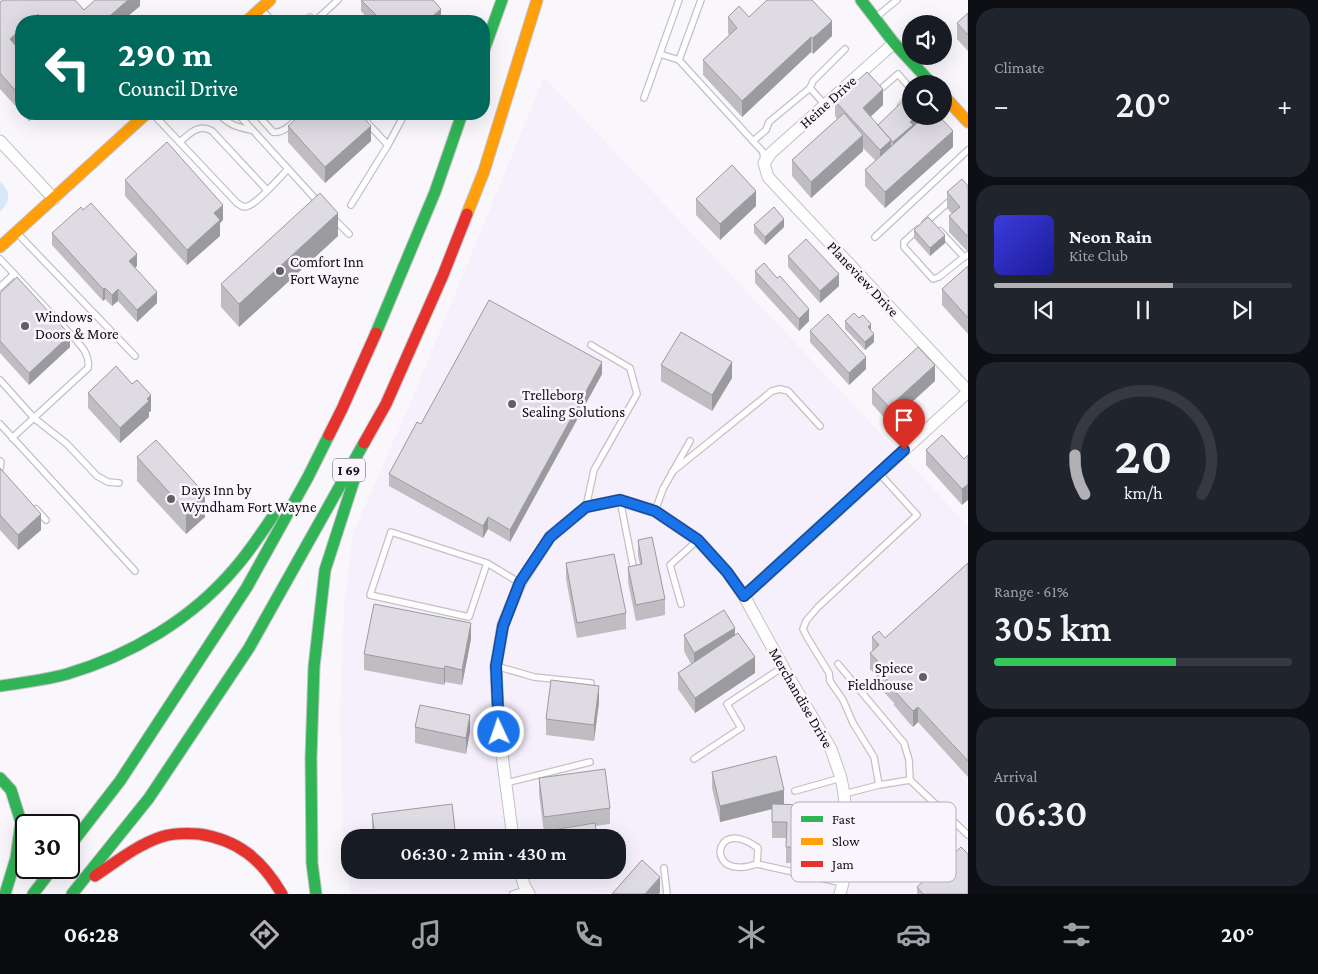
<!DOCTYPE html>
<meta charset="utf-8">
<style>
body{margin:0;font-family:"Crimson Pro",serif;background:#20242c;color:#f1f3f6;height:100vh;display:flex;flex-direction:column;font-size:19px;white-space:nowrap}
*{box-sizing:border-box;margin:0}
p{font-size:16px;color:#9ea1a6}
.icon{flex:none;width:28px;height:28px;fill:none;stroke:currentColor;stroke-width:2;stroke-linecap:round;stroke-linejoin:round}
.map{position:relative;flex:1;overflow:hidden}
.details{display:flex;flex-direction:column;gap:8px;padding:8px;background:#0d0f14;width:350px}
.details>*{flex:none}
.guide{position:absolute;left:15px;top:15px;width:475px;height:105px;border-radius:20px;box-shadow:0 5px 20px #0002;background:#00695c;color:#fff;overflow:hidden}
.controls{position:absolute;left:902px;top:15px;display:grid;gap:10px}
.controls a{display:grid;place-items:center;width:50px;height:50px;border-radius:50%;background:#171b24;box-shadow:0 5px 20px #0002;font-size:25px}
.speed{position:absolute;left:15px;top:814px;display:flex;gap:10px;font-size:25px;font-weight:700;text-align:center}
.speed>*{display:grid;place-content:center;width:65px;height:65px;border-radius:50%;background:#171b24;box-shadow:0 5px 20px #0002;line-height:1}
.speed .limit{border:2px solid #111;border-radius:8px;background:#fff;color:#111}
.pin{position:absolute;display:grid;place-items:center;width:42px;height:42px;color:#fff;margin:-51px -21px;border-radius:50% 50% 50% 0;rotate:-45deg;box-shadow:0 0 5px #0007}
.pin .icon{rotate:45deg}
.me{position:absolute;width:55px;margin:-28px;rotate:357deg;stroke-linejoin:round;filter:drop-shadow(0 0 4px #0008)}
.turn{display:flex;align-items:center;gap:18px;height:105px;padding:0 20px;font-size:22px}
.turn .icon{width:65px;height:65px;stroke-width:2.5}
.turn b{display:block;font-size:35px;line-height:42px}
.big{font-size:38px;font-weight:600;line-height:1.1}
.details .widget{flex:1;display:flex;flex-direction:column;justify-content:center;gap:8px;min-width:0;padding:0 18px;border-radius:20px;background:#20242c}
.details .dial{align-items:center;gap:0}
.dial svg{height:130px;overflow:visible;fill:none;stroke:#363941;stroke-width:7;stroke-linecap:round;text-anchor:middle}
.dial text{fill:#f1f3f6;stroke:none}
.song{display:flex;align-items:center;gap:15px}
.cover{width:60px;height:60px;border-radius:8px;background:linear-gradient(135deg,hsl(240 70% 55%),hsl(240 70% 35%))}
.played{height:5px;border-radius:2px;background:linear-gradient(90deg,#b1b0b4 60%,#363941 60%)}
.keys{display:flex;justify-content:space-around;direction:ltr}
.heat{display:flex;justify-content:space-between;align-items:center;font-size:28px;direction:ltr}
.charge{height:8px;border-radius:4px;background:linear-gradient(90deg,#34c759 61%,#363941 0)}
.trip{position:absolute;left:341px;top:829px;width:285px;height:50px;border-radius:20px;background:#171b24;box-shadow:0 5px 20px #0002;font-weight:600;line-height:50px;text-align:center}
.menu{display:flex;height:80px;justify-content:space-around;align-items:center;background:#090b0e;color:#9ea1a6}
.menu .icon{width:35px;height:35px}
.menu .selected{color:#b1b0b4}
.menu b{font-size:22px;color:#f1f3f6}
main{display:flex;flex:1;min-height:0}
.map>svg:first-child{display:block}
</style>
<main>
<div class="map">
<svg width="968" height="894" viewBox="0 0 968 894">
<rect width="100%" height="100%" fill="#f9f7fb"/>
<path fill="#f6effc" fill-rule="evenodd" d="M544 77 968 526V894H351L343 845 340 714 344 609 353 533 408 409ZM350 838H618V870H350Z"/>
<path fill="#d7e9f8" d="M0 181C11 193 11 200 0 212Z"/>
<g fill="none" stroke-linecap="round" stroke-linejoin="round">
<g stroke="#c4c1c6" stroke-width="8">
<g id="lane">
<polyline points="262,10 272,21"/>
<polyline points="876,17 897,0"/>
<polyline points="305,21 310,17 315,21"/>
<polyline points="315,21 338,0"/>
<polyline points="660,54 679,60 701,0"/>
<polyline points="679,60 763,152 764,161"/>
<polyline points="883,87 898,74 911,89"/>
<polyline points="644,98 679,0"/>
<polyline points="825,105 810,88 813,81 845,49"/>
<polyline points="901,105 911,95"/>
<path d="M153 114 237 203C241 206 244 208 248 206 259 202 279 178 288 169"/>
<path d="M219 114C229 125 237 127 251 130"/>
<polyline points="238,114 320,204"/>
<path d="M257 114 273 132C285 134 294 121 302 114"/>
<polyline points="753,141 766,130 769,122 810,88"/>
<path d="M180 142C189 134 199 123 212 131L267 190"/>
<polyline points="388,145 403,117 400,114"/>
<polyline points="351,205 388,145 359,114"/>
<polyline points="333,218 349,234"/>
<polyline points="925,223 952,199"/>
<polyline points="918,229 904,242 904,247 933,279 939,277 964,257 968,255"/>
<polyline points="940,231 964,257"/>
<polyline points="18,234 135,356"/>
<polyline points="875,237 968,150"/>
<path d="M0 259 76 340C83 348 90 356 88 368L12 438"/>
<polyline points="0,287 14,274"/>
<polyline points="0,380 34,418 67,444 97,476 108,482 119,483"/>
<polyline points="0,424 135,571"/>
<polyline points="0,461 1,462 0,468"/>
<polyline points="672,472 772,391 780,389 788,391 820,426"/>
<polyline points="620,500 634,571"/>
<polyline points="586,507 594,470 637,394 630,368 591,345"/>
<polyline points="36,509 46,520"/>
<polyline points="655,511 663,489 690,441"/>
<polyline points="487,563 469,617 370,595 391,532 487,563 520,583"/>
<polyline points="681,604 670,565 698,540"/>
<polyline points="838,664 904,743 909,760 910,780"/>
<polyline points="496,666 534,677 591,683"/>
<polyline points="694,759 741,728 727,704 783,667"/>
<polyline points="506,783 590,762"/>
<polyline points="879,785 874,757 853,723 843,700 830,681 829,673 807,637 803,629 806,621 818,607 917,515 879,473"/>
<polyline points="795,791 841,778"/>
<polyline points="844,794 879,785 910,780 968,835"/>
<path d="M757 864C751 866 744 868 737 867 708 866 718 818 758 848L757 864 843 883"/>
<polyline points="664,868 667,894"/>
<polyline points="513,894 526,890"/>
</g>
</g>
<g stroke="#c4c1c6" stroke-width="13">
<g id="street">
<polyline points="894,43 771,153 764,163 768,177 968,391"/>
<polyline points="0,141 54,199"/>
<polyline points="744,596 968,392"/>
<polyline points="513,838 499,732 496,666 503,625 520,583 550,537 586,507 620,500 655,511 698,540 727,572 744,596 783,667 831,749 841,778 844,794 848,840 844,879 840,894"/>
<polyline points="520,870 524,885 529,894"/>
</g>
</g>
<g stroke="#c4c1c6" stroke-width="13">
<g id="fast">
<polyline points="861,0 894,43 932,84"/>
<polyline points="484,50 502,0"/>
<polyline points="376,333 435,192 462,114"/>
<path d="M0 686C22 683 45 680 67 674 131 655 192 619 235 568 249 552 261 534 273 516"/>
<polyline points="0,778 11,790 21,822 16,858 5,894"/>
<polyline points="69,847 120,781 247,587 308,477 329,435"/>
<polyline points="33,894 53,868"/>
<polyline points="72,894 149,798 249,648 364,443"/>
<polyline points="316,894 312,863 311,758 314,667 325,570 355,477"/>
</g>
</g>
<g stroke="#c4c1c6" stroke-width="13">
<g id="slow">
<polyline points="247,21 270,0"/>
<polyline points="944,96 968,122"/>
<polyline points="467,214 484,171 537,0"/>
<polyline points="0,247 146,114"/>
</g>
</g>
<g stroke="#c4c1c6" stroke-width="13">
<g id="jam">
<polyline points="329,435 342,409 376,333"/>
<polyline points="364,443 386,404 443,275 467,214"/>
<path d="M95 876C116 862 137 845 161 837 173 833 186 833 199 834 239 840 262 860 282 894"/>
</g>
</g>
<use href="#lane" stroke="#fefefe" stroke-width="5.5"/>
<use href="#street" stroke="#fefefe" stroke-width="11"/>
<use href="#fast" stroke="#30b455" stroke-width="11"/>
<use href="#slow" stroke="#ff9f0a" stroke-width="11"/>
<use href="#jam" stroke="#e5322d" stroke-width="11"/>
</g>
<g fill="#bfbdc2">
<polygon points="140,0 140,6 122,21 21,21 18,48 21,52 21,112 0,89 0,2 84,10"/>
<polygon points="361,0 441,21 370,21 361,11"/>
<polygon points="968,13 968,51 957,39 957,23"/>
<polygon points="728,17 749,17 832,36 813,54 811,52 742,117 703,75 703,60 729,35 728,33"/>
<polygon points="835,101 883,105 870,117 878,125 918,116 918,122 953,147 885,208 865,186 865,170 876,161 863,148 863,151 811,198 792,176 792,160 837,119 835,116"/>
<polygon points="22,114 40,114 38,116 36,114 29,121"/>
<polygon points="288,126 371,141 325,183 288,142"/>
<polygon points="125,180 223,220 220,223 220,236 187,265 125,196"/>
<polygon points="968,186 968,252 949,232 949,216 952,214 947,208 947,192"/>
<polygon points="696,199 756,206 720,240 696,215"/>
<polygon points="754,225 784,227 765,245 754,233"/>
<polygon points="914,230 945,243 930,256 914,238"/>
<polygon points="52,233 137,266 135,267 157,303 137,322 118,301 112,306 105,299 103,301 52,245"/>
<polygon points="338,236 239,327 221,307 221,284"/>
<polygon points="788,256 839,286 820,303 788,267"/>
<polygon points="968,266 968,334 942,305 942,289"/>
<polygon points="755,271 809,321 799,331 755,283"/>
<polygon points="0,293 70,347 29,385 0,353"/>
<polygon points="859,318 871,331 874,342 865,350 845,329 845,321"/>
<polygon points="810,331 866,369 849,385 810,342"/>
<polygon points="661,365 732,378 712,411 661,381"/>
<polygon points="602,374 510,542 488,529 483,538 389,486 389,474 421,424"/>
<polygon points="935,381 889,423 872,404 872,389"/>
<polygon points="132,384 151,411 149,412 149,417 120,443 88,408 88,393"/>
<polygon points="926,450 964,459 962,505 926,465"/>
<polygon points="137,457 205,517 186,534 137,481"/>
<polygon points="0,468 41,530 18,550 0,530"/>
<polygon points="638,540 665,599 665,615 636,621 628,582 628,567 640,564 638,556"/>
<polygon points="566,563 626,613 626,629 577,638 566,579"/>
<polygon points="968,563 968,777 918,722 913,727 909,723 894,705 894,703 881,689 881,681 870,669 870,653 872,651 872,637 885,638"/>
<polygon points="735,634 755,673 695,713 678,689 678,673 691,664 684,651 684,635"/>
<polygon points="471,639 462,685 445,682 444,685 364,670 364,654"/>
<polygon points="599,702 594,741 546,735 546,719"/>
<polygon points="415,727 470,731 466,754 415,743"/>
<polygon points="712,772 784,804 807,817 813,817 813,848 809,848 809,863 786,863 786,838 772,838 772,809 720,822 712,788"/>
<polygon points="539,778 610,808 610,824 595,826 597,838 547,838 547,832 544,833 539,794"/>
<polygon points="372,814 456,838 373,838 372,830"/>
<polygon points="377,870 437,870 378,878"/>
<polygon points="550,870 584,870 551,875"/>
<polygon points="917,887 968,894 917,894"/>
</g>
<g fill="#9b9a9e">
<polygon points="128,0 140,0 140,6 122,21 104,21"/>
<polygon points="441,9 441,21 427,21"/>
<polygon points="38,14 38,21 30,21"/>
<polygon points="832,21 832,36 813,54 813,38"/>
<polygon points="21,29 21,45 10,55 10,39"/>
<polygon points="811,37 811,52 742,117 742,101"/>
<polygon points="883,89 883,105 863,124 863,108"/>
<polygon points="29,114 36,114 29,121"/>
<polygon points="916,116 918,116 918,126 893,154 893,142 910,122"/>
<polygon points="371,126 371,141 325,183 325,167"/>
<polygon points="953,131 953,147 885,208 885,192"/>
<polygon points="863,135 863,151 811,198 811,182"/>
<polygon points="891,140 891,156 880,166 880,150"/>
<polygon points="756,191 756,206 720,240 720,224"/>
<polygon points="223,205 223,220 220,223 220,236 187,265 187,250 214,213"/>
<polygon points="338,213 338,236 239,327 239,304"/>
<polygon points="784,219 784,227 765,245 765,237"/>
<polygon points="945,235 945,243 930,256 930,248"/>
<polygon points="137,254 137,266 129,273 129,261"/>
<polygon points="839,274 839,286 820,303 820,291"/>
<polygon points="105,288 105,299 103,301 103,289"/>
<polygon points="118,289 118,301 112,306 112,295"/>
<polygon points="157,292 157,303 137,322 137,310"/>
<polygon points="809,309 809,321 799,331 799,319"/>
<polygon points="871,324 871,332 868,327"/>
<polygon points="874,334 874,342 865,350 865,342"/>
<polygon points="70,335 70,347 29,385 29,373"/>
<polygon points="866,357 866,369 849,385 849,373"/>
<polygon points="602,362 602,374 510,542 510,530"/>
<polygon points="732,362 732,378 712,411 712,395"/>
<polygon points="935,365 935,381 889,423 889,407"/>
<polygon points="151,395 151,411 149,412 149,417 120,443 120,428"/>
<polygon points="968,484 968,500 962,505 962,489"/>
<polygon points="205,494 205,517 186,534 186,511"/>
<polygon points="41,514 41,530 18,550 18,535"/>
<polygon points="488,517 488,529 483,538 483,526"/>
<polygon points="471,623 471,639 462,685 462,670"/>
<polygon points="735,628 735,644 694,669 694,653"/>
<polygon points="755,657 755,673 695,713 695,698"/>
<polygon points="445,666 445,682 444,685 444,669"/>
<polygon points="599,686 599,702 594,741 594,725"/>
<polygon points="918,707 918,722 913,727 913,711"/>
<polygon points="470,715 470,731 466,754 466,738"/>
<polygon points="784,790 784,806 720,822 720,806"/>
<polygon points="660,877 660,892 659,894 645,894"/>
</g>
<g fill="#dedce2" stroke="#9b9a9e">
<polygon points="3,0 75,0 84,10 95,0 128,0 104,21 39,21 41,19 38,14 30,21 21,21 21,29 10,39 21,52 21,97 0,73 0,2"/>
<polygon points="361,0 433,0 441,9 427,21 382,21"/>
<polygon points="767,0 812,0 832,21 813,38 811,37 742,101 703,60 737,28 728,17 739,6 749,17"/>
<polygon points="968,13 968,35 957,23"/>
<polygon points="867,72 883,89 863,108 891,140 880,150 835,101"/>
<polygon points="905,99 911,106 911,116 916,116 910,122 913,125 893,142 878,125"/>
<polygon points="844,113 863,135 811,182 792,160"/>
<polygon points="301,114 361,114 371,126 325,167 288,126"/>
<polygon points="925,116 939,116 953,131 885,192 865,170"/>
<polygon points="167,142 223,205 214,213 220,220 187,250 125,180"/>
<polygon points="732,165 756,191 720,224 696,199"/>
<polygon points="962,179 968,186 968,237 949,216 960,207 947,192"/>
<polygon points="320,193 338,213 239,304 221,284"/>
<polygon points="91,203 137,254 129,261 157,292 137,310 118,289 112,295 105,288 103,289 52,233 81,207 83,210"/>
<polygon points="774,207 784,219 765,237 754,225"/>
<polygon points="928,217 945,235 930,248 914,230"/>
<polygon points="806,239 839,274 820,291 788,256"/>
<polygon points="764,263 777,278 780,276 809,309 799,319 755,271"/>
<polygon points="968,266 968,318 942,289"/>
<polygon points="17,277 70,335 29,373 0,341 0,293"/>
<polygon points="489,300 602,362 510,530 488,517 483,526 389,474 417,422 421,424"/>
<polygon points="854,313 859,318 863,315 871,324 868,327 874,334 865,342 845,321"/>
<polygon points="828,314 866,357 849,373 810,331"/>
<polygon points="681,332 732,362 712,395 661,365"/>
<polygon points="918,347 935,365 889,407 872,389"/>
<polygon points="116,366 132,384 137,380 151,395 147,399 149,401 120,428 88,393"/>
<polygon points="942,435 964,459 968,455 968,484 962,489 926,450"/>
<polygon points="156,440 205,494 186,511 137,457"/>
<polygon points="0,468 41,514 18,535 0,515"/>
<polygon points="652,537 665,599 636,605 628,567 642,564 638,540"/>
<polygon points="614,554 626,613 577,623 566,563"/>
<polygon points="968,563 968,761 918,707 913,711 909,707 894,690 895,688 881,673 885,669 870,653 879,645 872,637 879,631 885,638"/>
<polygon points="374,604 471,623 462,670 445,666 444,669 364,654"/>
<polygon points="724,610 735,628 694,653 684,635"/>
<polygon points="738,633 755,657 695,698 678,673"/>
<polygon points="551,680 599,686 594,725 546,719"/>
<polygon points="420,705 470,715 466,738 415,727"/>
<polygon points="776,756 784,790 720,806 712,772"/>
<polygon points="605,769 610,808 544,817 539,778"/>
<polygon points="452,804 456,838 375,838 372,814"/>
<polygon points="772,804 807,805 807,817 813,817 813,832 809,832 809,847 786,847 787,822 772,822"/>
<polygon points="595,823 597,838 548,838 547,831"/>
<polygon points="961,847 968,854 968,894 923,894 917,887"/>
<polygon points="642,860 660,877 645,894 612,894"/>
</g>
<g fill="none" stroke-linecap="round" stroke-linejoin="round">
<g stroke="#114b97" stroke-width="12">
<polyline id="route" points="499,732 496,666 503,626 520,582 550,537 586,507 620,500 655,511 698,540 727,572 744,596 904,450"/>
</g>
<use href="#route" stroke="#1a73e8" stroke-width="9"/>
</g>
<g fill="#625e64" stroke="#faf5fd" stroke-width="2">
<circle cx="280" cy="271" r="5"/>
<circle cx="25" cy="326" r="5"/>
<circle cx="512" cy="404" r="5"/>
<circle cx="171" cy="499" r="5"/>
<circle cx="923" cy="677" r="5"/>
</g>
<g text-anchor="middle" stroke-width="5" stroke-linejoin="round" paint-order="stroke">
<rect fill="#faf5fd" stroke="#565258" stroke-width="1" x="333" y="458.5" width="32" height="23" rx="4"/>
<g font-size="14" font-weight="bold" fill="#100c12">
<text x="349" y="475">I 69</text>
</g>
<g font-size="15" fill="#100c12" stroke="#faf5fd">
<text transform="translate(828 102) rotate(-42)" y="5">Heine Drive</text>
<text transform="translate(863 279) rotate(47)" y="5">Planeview Drive</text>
<text transform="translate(801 698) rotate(60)" y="5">Merchandise Drive</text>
</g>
<g font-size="15" fill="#100c12" stroke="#faf5fd" text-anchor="start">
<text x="290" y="267">Comfort Inn<tspan x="290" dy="17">Fort Wayne</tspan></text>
<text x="35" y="322">Windows<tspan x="35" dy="17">Doors &amp; More</tspan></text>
<text x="522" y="400">Trelleborg<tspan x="522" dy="17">Sealing Solutions</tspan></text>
<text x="181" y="495">Days Inn by<tspan x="181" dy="17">Wyndham Fort Wayne</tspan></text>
<text x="913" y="673" text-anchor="end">Spiece<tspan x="913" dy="17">Fieldhouse</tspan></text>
</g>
</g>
<rect x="791" y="802" width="165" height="80" rx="8" fill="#faf5fd" stroke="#b4afb6" stroke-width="1"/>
<rect x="801" y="816" width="22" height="6" fill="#30b455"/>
<rect x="801" y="838" width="22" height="7" fill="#ff9f0a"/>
<rect x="801" y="861" width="22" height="6" fill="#e5322d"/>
<g font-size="14" fill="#100c12">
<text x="832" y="824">Fast</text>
<text x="832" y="846">Slow</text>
<text x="832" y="869">Jam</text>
</g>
</svg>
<div class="controls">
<a><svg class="icon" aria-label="sound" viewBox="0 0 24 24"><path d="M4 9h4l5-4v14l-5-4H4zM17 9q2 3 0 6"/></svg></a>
<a><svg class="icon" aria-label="search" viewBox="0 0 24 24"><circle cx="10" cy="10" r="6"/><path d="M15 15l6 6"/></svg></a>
</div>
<div class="speed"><div class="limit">30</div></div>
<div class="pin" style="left:904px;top:450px;background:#d93025"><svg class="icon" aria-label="arrive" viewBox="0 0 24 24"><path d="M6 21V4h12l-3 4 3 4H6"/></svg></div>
<svg class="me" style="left:499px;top:732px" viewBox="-20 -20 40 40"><circle r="17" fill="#1a73e8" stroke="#fff" stroke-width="3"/><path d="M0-11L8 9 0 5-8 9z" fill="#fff"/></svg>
<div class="trip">06:30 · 2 min · 430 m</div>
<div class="guide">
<div class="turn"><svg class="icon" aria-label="left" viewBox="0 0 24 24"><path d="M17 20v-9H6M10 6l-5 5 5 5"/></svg><div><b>290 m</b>Council Drive</div></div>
</div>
</div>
<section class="details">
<div class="widget"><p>Climate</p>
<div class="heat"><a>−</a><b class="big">20°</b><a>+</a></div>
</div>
<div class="widget">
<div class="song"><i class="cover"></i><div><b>Neon Rain</b><p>Kite Club</p></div></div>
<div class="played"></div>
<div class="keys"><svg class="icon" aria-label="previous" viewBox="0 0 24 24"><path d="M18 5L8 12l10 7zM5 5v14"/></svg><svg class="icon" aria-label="pause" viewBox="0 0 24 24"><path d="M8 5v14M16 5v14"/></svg><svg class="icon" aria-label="next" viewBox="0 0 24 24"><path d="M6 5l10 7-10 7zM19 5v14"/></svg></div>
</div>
<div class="widget dial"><svg viewBox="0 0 100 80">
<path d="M14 69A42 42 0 1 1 86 69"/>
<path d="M14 69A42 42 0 0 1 8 45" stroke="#b1b0b4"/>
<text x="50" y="56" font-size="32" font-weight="700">20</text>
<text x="50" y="72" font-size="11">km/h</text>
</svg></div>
<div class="widget"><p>Range · 61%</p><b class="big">305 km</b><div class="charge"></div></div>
<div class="widget"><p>Arrival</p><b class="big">06:30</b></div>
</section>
</main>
<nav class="menu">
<b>06:28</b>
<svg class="icon selected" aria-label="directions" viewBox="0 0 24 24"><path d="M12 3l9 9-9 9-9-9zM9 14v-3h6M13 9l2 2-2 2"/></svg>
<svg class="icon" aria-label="music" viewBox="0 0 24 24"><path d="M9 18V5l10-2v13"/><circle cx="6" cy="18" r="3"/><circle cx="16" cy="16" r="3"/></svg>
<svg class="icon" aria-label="phone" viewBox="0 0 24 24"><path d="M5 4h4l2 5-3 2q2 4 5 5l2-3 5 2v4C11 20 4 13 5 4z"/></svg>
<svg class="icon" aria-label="climate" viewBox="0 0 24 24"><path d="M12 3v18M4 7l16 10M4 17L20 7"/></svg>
<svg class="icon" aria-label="car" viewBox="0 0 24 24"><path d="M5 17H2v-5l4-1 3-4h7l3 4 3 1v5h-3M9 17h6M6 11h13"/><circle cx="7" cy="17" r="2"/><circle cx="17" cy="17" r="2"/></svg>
<svg class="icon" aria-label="filters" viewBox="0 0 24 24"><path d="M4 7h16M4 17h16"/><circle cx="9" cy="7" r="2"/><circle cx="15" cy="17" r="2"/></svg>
<b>20°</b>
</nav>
